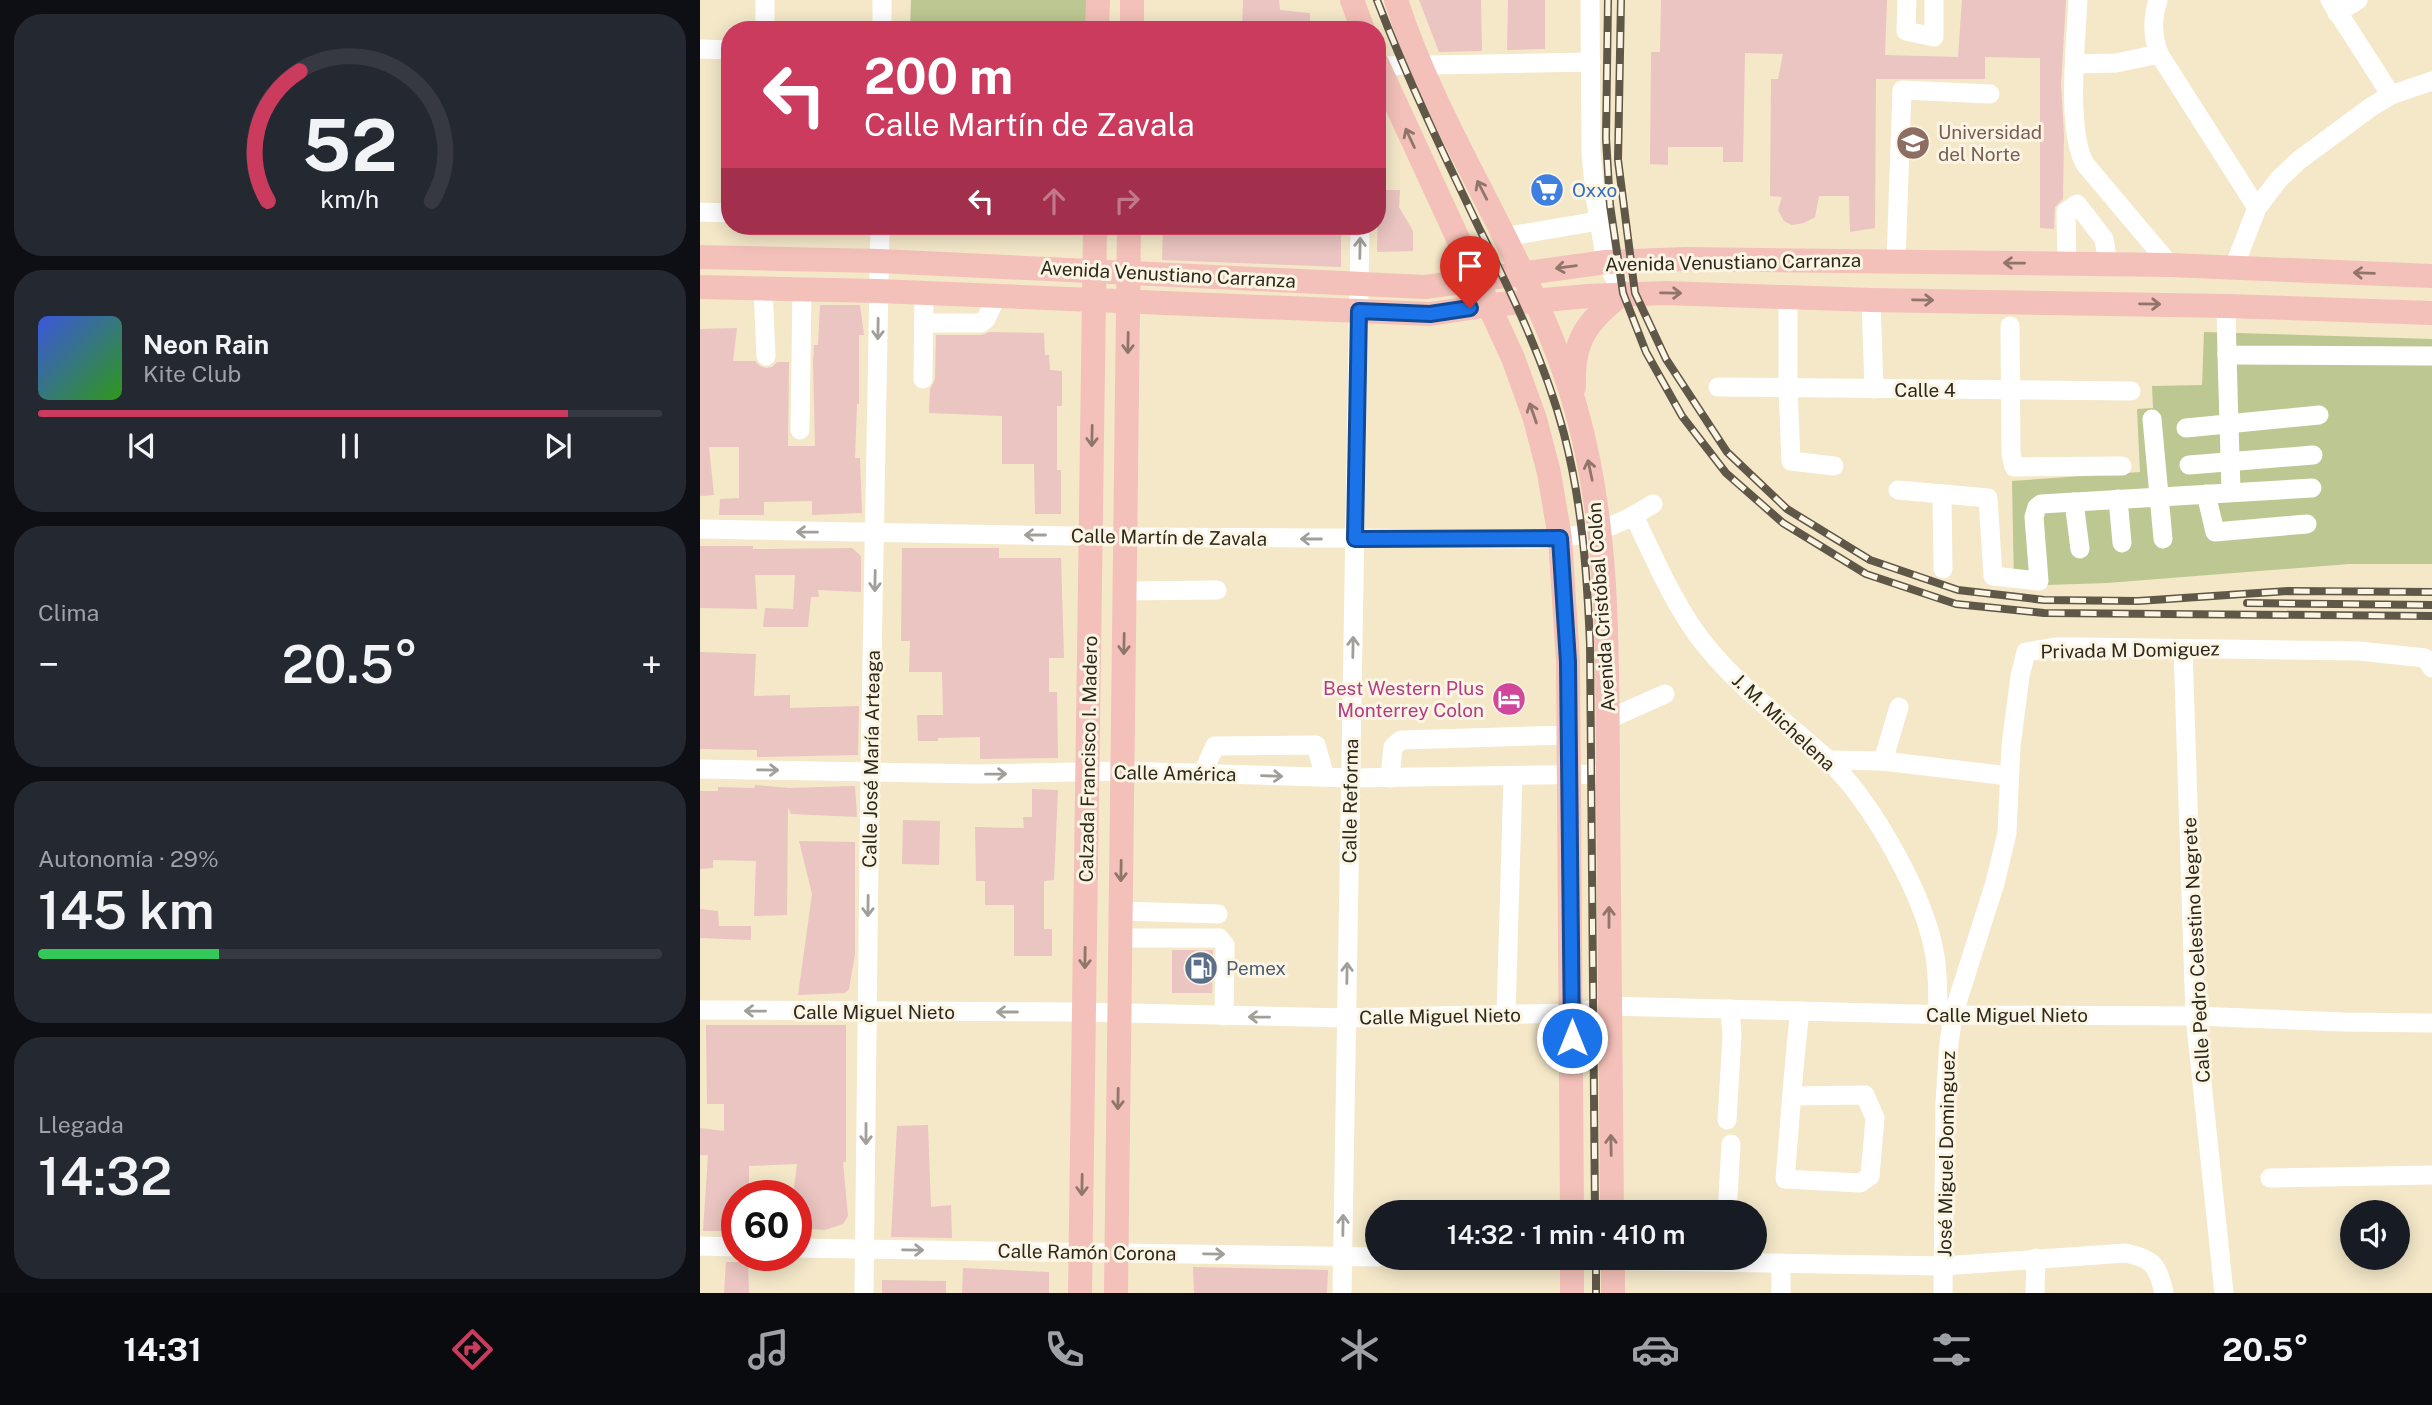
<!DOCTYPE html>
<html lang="es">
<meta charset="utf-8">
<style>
body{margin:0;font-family:"Public Sans",sans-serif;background:#242831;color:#f1f3f6;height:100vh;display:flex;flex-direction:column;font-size:26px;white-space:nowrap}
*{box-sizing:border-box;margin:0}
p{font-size:23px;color:#9ea1a6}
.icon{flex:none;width:38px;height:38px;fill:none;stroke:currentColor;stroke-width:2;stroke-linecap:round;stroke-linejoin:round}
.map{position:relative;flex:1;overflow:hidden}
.drawer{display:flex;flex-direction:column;gap:14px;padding:14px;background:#0d0f14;width:700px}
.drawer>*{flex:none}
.guide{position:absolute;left:21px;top:21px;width:665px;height:214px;border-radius:28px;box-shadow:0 4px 18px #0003;background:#cb3b5e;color:#fff;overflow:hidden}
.tools{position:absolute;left:1640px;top:1200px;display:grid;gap:14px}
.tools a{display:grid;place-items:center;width:70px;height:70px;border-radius:50%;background:#171b24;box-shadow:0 4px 18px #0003;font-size:35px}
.speed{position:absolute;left:21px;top:1180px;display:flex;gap:14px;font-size:35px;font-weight:700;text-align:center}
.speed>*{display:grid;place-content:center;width:91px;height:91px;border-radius:50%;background:#171b24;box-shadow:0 4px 18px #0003;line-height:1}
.speed .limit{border:10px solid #d22;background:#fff;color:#111}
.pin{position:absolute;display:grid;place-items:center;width:60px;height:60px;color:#fff;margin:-72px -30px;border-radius:50% 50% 50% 0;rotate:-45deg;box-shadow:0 0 7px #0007}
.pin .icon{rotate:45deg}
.me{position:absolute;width:77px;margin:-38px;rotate:0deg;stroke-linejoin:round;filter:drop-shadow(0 0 5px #0008)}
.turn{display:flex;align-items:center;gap:24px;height:147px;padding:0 28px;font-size:32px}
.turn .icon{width:91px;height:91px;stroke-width:2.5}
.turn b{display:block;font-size:49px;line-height:60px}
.lanes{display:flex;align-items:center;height:66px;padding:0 28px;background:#0003;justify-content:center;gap:35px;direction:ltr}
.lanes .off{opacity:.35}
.big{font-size:52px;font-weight:600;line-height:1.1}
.drawer .tile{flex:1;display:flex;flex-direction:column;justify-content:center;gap:10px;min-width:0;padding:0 24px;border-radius:28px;background:#242831}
.drawer .dial{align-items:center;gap:0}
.dial svg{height:182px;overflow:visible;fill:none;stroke:#363941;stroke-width:7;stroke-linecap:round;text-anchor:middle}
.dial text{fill:#f1f3f6;stroke:none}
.song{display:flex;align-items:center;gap:21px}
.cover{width:84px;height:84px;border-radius:10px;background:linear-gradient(135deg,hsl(230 70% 55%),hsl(110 70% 35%))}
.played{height:7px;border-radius:4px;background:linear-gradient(90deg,#cb3b5e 85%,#363941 85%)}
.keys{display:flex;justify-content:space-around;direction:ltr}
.heat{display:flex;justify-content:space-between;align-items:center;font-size:38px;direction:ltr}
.charge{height:10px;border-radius:5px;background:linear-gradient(90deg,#34c759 29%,#363941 0)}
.trip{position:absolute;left:665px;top:1200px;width:402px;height:70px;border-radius:35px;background:#171b24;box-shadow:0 4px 18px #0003;font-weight:600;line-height:70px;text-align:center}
.tabs{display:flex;height:112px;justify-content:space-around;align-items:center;background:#090b0e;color:#9ea1a6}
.tabs .icon{width:49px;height:49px}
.tabs .selected{color:#cb3b5e}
.tabs b{font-size:32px;color:#f1f3f6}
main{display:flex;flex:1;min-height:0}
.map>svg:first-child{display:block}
</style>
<main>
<section class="drawer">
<div class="tile dial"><svg viewBox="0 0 100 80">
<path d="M14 69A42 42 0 1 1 86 69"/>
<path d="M14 69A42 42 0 0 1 28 12" stroke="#cb3b5e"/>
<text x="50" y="56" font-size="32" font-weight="700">52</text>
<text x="50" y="72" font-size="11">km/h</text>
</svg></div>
<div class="tile">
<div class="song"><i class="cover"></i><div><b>Neon Rain</b><p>Kite Club</p></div></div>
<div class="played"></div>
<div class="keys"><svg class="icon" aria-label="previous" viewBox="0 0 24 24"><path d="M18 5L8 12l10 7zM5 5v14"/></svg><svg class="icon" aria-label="pause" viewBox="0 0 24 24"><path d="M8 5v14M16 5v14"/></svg><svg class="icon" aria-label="next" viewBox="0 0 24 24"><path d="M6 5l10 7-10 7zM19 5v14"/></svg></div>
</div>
<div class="tile"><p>Clima</p>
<div class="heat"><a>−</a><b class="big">20.5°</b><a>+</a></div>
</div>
<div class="tile"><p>Autonomía · 29%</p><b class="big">145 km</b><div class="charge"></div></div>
<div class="tile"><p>Llegada</p><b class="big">14:32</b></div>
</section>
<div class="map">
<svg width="1732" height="1293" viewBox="0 0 1732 1293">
<rect width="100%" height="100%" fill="#f4e8c9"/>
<g fill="#bdc791">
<polygon points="211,0 388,0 387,30 210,27"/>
<polygon points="1504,332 1732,339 1732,564 1649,564 1407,583 1314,586 1312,481 1440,472 1437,409 1453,408 1452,386 1502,385"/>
</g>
<g fill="#eac5c1">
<polygon points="543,0 579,0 580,10 610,13 610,30 542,30"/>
<polygon points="719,0 781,0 782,51 739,52"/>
<polygon points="808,0 845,0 845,49 807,50"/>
<polygon points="961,0 1187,0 1185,55 1258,57 1262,0 1366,0 1361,85 1364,135 1363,199 1355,207 1354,229 1340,228 1340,58 1285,57 1285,79 1176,79 1175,228 1150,232 1149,196 1119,196 1115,217 1104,223 1092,225 1084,221 1078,210 1082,197 1070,196 1071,79 1078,79 1083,54 1045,53 1043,162 1023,162 1023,147 968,147 968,165 950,164 951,52 960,52"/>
<polygon points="678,190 700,190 699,207 713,231 713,251 677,252"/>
<polygon points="463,226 641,226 641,267 462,260"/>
<polygon points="120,305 160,305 164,335 159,335 159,404 157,404 155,458 160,458 162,513 112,515 112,501 64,502 64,515 19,515 20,499 39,498 39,447 9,447 14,495 0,496 0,329 37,328 33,361 55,361 60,366 66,368 72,367 77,362 89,362 88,446 115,446 113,362 114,345 118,345"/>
<polygon points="290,332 344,333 345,355 349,355 350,370 362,371 362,406 357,406 357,470 361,470 361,514 335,514 334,464 302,464 302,416 229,413 230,389 235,379 236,335 281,335"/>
<polygon points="0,546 53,546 53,549 152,548 161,556 161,592 118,590 119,597 111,597 108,627 63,627 65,608 93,609 95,575 55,575 57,609 0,608"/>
<polygon points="202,548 299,548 299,558 361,558 364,658 349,658 349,692 357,692 358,758 280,759 280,737 238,738 238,741 218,741 217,715 243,715 242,672 209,672 210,641 201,641"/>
<polygon points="0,652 56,654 54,696 90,695 90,708 159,706 158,755 57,757 57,750 0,749"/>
<polygon points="55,785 89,788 155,786 157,817 91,814 88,807 87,915 54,916 56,861 13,860 13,868 0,869 0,791 18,791 18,787 54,788"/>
<polygon points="332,789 358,790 354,880 344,881 344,929 352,929 352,956 314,956 314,905 285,905 285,881 276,881 275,827 324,828 323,817 332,817"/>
<polygon points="203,820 240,821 239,865 202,864"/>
<polygon points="99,841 155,842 155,954 149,989 145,993 98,995 112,894"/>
<polygon points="0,909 18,911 19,926 51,926 51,940 0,938"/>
<polygon points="472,950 513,950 512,993 472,993"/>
<polygon points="6,1025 146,1025 146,1162 143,1162 148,1216 143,1224 125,1230 96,1228 96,1195 93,1195 97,1164 49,1166 49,1195 37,1195 37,1231 3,1231 8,1155 0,1155 0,1128 24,1131 24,1104 7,1104"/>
<polygon points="228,1125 231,1207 251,1205 252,1238 191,1237 197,1126"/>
<polygon points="26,1262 48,1262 49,1293 24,1293"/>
<polygon points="493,1267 628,1270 627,1293 494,1293"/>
<polygon points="263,1268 349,1272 349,1293 262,1293"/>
<polygon points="182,1280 246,1281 246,1293 182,1293"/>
</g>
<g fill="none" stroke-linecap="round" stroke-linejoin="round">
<g stroke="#fff" stroke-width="19">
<polyline points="890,0 891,153 895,196 906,262 923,293"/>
<polyline points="1207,0 1206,31 1234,37 1234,0"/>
<path d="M1378 0C1376 41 1366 131 1385 164L1470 265"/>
<path d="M1458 0C1452 19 1452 35 1459 54L1557 208"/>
<polyline points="1630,0 1691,95"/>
<polyline points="1637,13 1658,0"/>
<polyline points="65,30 65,0"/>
<polyline points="182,30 182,0"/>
<polyline points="0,49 30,50"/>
<polyline points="1375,64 1416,63 1459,54"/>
<polyline points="677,66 891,62"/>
<polyline points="0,212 30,213"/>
<polyline points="804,237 898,221"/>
<polyline points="1196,261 1202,90 1290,94"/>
<polyline points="1367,263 1366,212 1377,204 1404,239 1408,264"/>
<polyline points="1534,267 1557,208 1579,179 1598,161 1671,107 1691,95 1732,81"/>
<polyline points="63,288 66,356"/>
<polyline points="1088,297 1088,387 1091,461 1134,466"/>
<polyline points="1171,300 1174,389"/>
<polyline points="1526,306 1527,355 1732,356"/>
<polyline points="224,323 281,323 286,319 296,297"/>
<polyline points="1310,326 1311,454 1314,467 1422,466"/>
<polyline points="1527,355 1531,492"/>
<polyline points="223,379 224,293"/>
<polyline points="1018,387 1431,391"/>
<polyline points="1452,419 1463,539"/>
<polyline points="1486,428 1619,415"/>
<polyline points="100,430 102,289"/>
<polyline points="1489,465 1613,455"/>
<polyline points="1198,490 1288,498 1293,576 1339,581 1334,517 1337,507 1341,504 1612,488"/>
<polyline points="1242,494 1243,569"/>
<polyline points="1506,494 1515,532 1607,524"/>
<polyline points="1418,499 1422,543"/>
<polyline points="1374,502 1380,549"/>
<path d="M934 516C955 559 975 608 1006 646 1041 689 1085 721 1126 758 1171 800 1225 895 1235 956 1238 975 1238 995 1238 1015"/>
<path d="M0 529 425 537 838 539C886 537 912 530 953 504"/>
<polyline points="425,591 517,590"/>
<polyline points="1483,649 1495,1016 1524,1293"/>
<polyline points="909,719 965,694"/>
<polyline points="1128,760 1183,761 1309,776"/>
<polyline points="1183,761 1199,707"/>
<polyline points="0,769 280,774 422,771 651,778 908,774"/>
<polyline points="502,774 515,746 616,745 625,777"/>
<polyline points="690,778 693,747 701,740 869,735"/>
<polyline points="421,911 518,914"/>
<polyline points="421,938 519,938 525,945 524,1016"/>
<polyline points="0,1010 384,1012 646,1018 872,1013 910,1006 1253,1015 1495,1016 1643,1022 1732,1023"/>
<polyline points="806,1014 813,777"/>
<path d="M1092 1096 1165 1095 1175 1118 1170 1176 1160 1183 1085 1179C1090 1123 1093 1067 1100 1011"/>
<polyline points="1027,1120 1032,1036 1030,1009"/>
<polyline points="1570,1178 1732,1175"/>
<polyline points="1027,1213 1031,1144"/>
<polyline points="0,1246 37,1247"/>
<polyline points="96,1248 677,1257"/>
<path d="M770 1258 1243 1266 1425 1253C1453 1258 1458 1266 1464 1293"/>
<polyline points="164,1293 170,772 180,226"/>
<polyline points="642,1293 660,226"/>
<polyline points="1081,1293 1081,1263"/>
<polyline points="1243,1293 1245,1102 1249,1043 1253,1015 1295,883 1307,833 1311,746 1320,676 1326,652 1356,647 1380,647 1659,651 1725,658 1732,668"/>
<polyline points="1335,1293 1336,1258"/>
</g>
<g stroke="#f3c1b9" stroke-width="24">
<polyline points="652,0 663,30"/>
<path d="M696 0C742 142 835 265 876 409 911 532 907 664 908 791 909 931 911 1072 912 1213"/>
<polyline points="397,30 398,0"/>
<polyline points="432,30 432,0"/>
<polyline points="677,63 813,358 835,419 849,473 860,538 868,662 872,1213"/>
<polyline points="0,257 179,261 725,287 906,262 986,259 1470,265 1732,276"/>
<polyline points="0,287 178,291 730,314 790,305 888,296 965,293 1171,300 1526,306 1732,313"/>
<path d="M874 387C872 340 887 321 923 293"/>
<polyline points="872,1258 872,1293"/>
<polyline points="913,1258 913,1293"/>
<polyline points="380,1293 395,226"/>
<polyline points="416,1293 429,226"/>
</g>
<g stroke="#5f5848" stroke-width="8">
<g id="rail">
<path d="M677 0C707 78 743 153 779 228 812 294 845 362 864 434 882 503 887 573 890 644L895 1213"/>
<polyline points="908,0 906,138 910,205 923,293 946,352 982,416 1026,473 1083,523 1166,574 1256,604 1344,613 1732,616"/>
<polyline points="921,0 918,160 935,293 966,359 1027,452 1087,509 1170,560 1258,590 1344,600 1438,601 1588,591 1732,592"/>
<polyline points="1547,603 1732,605"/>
<polyline points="896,1258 896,1293"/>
</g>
</g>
<use href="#rail" stroke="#fdf5e3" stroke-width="5" stroke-dasharray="16" stroke-linecap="butt"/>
</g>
<defs><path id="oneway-shaft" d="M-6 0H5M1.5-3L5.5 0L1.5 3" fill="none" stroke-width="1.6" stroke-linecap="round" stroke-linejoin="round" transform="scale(1.75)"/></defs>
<g stroke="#90756b">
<use href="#oneway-shaft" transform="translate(710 138) rotate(-115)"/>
<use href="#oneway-shaft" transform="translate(782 190) rotate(-117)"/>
<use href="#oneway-shaft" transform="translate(1314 263) rotate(-179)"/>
<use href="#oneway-shaft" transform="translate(866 267) rotate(172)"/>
<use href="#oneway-shaft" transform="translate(1664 273) rotate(-178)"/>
<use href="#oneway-shaft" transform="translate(971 293) rotate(1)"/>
<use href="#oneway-shaft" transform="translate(1223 300) rotate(1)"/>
<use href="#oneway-shaft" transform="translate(1450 304) rotate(1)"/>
<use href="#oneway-shaft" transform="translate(428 343) rotate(91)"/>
<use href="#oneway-shaft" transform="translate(833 413) rotate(-109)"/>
<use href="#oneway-shaft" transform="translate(392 436) rotate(91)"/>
<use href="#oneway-shaft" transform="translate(890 470) rotate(-102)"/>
<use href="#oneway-shaft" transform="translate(424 644) rotate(91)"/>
<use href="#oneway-shaft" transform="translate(421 871) rotate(91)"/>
<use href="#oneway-shaft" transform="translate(909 917) rotate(-90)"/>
<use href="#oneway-shaft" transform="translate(385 958) rotate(91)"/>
<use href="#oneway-shaft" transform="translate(418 1099) rotate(91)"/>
<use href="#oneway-shaft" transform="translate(911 1145) rotate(-91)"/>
<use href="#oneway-shaft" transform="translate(382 1185) rotate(91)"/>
</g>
<g stroke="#a19f99">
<use href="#oneway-shaft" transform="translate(660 248) rotate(-89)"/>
<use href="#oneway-shaft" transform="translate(178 329) rotate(91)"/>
<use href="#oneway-shaft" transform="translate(107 532) rotate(-179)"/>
<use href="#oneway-shaft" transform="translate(335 535) rotate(-180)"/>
<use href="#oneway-shaft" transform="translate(611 539) rotate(-180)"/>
<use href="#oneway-shaft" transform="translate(175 581) rotate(91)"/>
<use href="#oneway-shaft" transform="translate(653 647) rotate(-89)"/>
<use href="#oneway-shaft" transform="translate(68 770) rotate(1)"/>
<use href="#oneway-shaft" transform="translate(296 774) rotate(-1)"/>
<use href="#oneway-shaft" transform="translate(572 776) rotate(2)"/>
<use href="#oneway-shaft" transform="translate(168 906) rotate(91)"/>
<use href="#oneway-shaft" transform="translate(647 973) rotate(-89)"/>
<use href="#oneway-shaft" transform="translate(55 1011) rotate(-179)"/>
<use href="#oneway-shaft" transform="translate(307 1012) rotate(180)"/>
<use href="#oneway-shaft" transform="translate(559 1017) rotate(-179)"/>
<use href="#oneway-shaft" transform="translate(166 1134) rotate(90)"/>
<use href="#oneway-shaft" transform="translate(643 1225) rotate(-89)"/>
<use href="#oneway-shaft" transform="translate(213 1250) rotate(1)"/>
<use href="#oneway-shaft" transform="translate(514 1254) rotate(1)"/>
</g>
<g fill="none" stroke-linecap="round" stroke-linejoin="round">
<g stroke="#114b97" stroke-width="18">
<polyline id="route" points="770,308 730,314 659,311 655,539 860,538 868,662 872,1038"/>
</g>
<use href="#route" stroke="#1a73e8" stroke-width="12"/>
</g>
<defs>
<g id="university-disc" transform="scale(1.75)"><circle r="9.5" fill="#8d6e63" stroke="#fdf5e3"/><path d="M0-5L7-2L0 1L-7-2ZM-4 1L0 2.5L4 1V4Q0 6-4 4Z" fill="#fff"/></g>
<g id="supermarket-disc" transform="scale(1.75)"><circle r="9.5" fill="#3f7fe0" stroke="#fdf5e3"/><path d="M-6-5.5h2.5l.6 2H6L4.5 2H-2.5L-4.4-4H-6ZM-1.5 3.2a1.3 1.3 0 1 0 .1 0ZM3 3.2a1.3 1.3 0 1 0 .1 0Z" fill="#fff"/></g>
<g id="hotel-disc" transform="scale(1.75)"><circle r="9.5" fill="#d1479c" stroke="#fdf5e3"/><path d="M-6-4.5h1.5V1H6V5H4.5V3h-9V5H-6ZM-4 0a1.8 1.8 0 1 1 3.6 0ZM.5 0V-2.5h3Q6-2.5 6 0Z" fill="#fff"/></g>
<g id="fuel-disc" transform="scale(1.75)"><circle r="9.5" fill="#5c6f8a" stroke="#fdf5e3"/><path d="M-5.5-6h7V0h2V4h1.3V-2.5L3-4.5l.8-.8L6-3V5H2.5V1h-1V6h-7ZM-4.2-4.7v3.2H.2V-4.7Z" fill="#fff"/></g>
</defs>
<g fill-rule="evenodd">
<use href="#university-disc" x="1213" y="143"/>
<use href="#supermarket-disc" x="847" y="190"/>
<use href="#hotel-disc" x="809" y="699"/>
<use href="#fuel-disc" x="501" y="968"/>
</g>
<g text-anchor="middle" stroke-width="6" stroke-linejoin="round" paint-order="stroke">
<g font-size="19" fill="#785e54" stroke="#fdf5e3" text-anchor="start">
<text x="1238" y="139">Universidad<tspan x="1238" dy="22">del Norte</tspan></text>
</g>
<g font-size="19" fill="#366cbe" stroke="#fdf5e3" text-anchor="start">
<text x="872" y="197">Oxxo</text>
</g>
<g font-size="19" fill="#2e291d" stroke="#fdf5e3">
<text transform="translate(1033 262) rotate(-1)" y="7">Avenida Venustiano Carranza</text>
<text transform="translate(468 274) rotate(3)" y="7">Avenida Venustiano Carranza</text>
<text x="1225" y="397">Calle 4</text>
<text transform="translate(469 537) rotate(1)" y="7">Calle Martín de Zavala</text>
<text transform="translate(901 607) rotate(-94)" y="7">Avenida Cristóbal Colón</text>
<text transform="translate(1430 650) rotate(-1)" y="7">Privada M Domiguez</text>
<text transform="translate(1084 722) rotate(43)" y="7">J. M. Michelena</text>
<text transform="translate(171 759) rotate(-89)" y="7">Calle José María Arteaga</text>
<text transform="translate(388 759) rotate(-89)" y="7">Calzada Francisco I. Madero</text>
<text transform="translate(475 773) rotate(1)" y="7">Calle América</text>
<text transform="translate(650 801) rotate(-89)" y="7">Calle Reforma</text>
<text transform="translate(1496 950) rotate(-93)" y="7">Calle Pedro Celestino Negrete</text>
<text x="174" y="1019">Calle Miguel Nieto</text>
<text x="1307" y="1022">Calle Miguel Nieto</text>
<text transform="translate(740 1016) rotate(-1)" y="7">Calle Miguel Nieto</text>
<text transform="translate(1246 1154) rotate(-89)" y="7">José Miguel Dominguez</text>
<text transform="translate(387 1252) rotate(1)" y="7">Calle Ramón Corona</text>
</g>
<g font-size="19" fill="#b23c85" stroke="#fdf5e3" text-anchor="end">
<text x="784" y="695">Best Western Plus<tspan x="784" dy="22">Monterrey Colon</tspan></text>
</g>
<g font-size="19" fill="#4e5e75" stroke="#fdf5e3" text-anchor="start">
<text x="526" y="975">Pemex</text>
</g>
</g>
</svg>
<div class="tools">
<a><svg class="icon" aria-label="sound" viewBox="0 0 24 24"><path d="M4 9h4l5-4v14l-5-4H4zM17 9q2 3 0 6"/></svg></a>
</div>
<div class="speed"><div class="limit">60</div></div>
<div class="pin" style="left:770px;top:308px;background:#d93025"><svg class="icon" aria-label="arrive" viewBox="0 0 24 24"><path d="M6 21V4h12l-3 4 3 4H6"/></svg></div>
<svg class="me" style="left:872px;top:1038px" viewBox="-20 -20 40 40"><circle r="17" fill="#1a73e8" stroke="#fff" stroke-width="3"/><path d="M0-11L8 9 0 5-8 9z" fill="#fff"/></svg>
<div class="trip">14:32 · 1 min · 410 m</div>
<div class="guide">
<div class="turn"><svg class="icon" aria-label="left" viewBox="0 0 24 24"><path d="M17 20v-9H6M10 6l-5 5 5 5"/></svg><div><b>200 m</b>Calle Martín de Zavala</div></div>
<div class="lanes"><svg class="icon" aria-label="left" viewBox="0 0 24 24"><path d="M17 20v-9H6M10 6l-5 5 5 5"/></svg><svg class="icon off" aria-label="ahead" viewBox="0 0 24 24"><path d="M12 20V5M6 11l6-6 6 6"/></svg><svg class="icon off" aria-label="right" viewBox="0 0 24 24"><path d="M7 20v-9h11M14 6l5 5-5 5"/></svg></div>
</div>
</div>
</main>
<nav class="tabs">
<b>14:31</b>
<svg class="icon selected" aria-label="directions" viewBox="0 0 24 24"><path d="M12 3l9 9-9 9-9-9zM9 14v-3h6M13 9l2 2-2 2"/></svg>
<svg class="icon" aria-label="music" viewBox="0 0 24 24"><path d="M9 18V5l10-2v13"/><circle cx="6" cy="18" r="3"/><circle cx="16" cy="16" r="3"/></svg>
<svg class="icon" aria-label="phone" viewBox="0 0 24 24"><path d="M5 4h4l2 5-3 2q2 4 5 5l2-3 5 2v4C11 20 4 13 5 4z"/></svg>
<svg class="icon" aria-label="climate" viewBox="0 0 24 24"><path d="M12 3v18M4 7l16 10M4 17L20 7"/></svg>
<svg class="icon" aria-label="car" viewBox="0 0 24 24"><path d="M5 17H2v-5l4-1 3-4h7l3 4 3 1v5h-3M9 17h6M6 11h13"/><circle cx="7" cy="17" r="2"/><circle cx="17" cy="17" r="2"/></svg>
<svg class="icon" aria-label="filters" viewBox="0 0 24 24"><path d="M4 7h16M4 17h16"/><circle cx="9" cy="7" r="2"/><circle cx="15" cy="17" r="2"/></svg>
<b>20.5°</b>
</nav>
